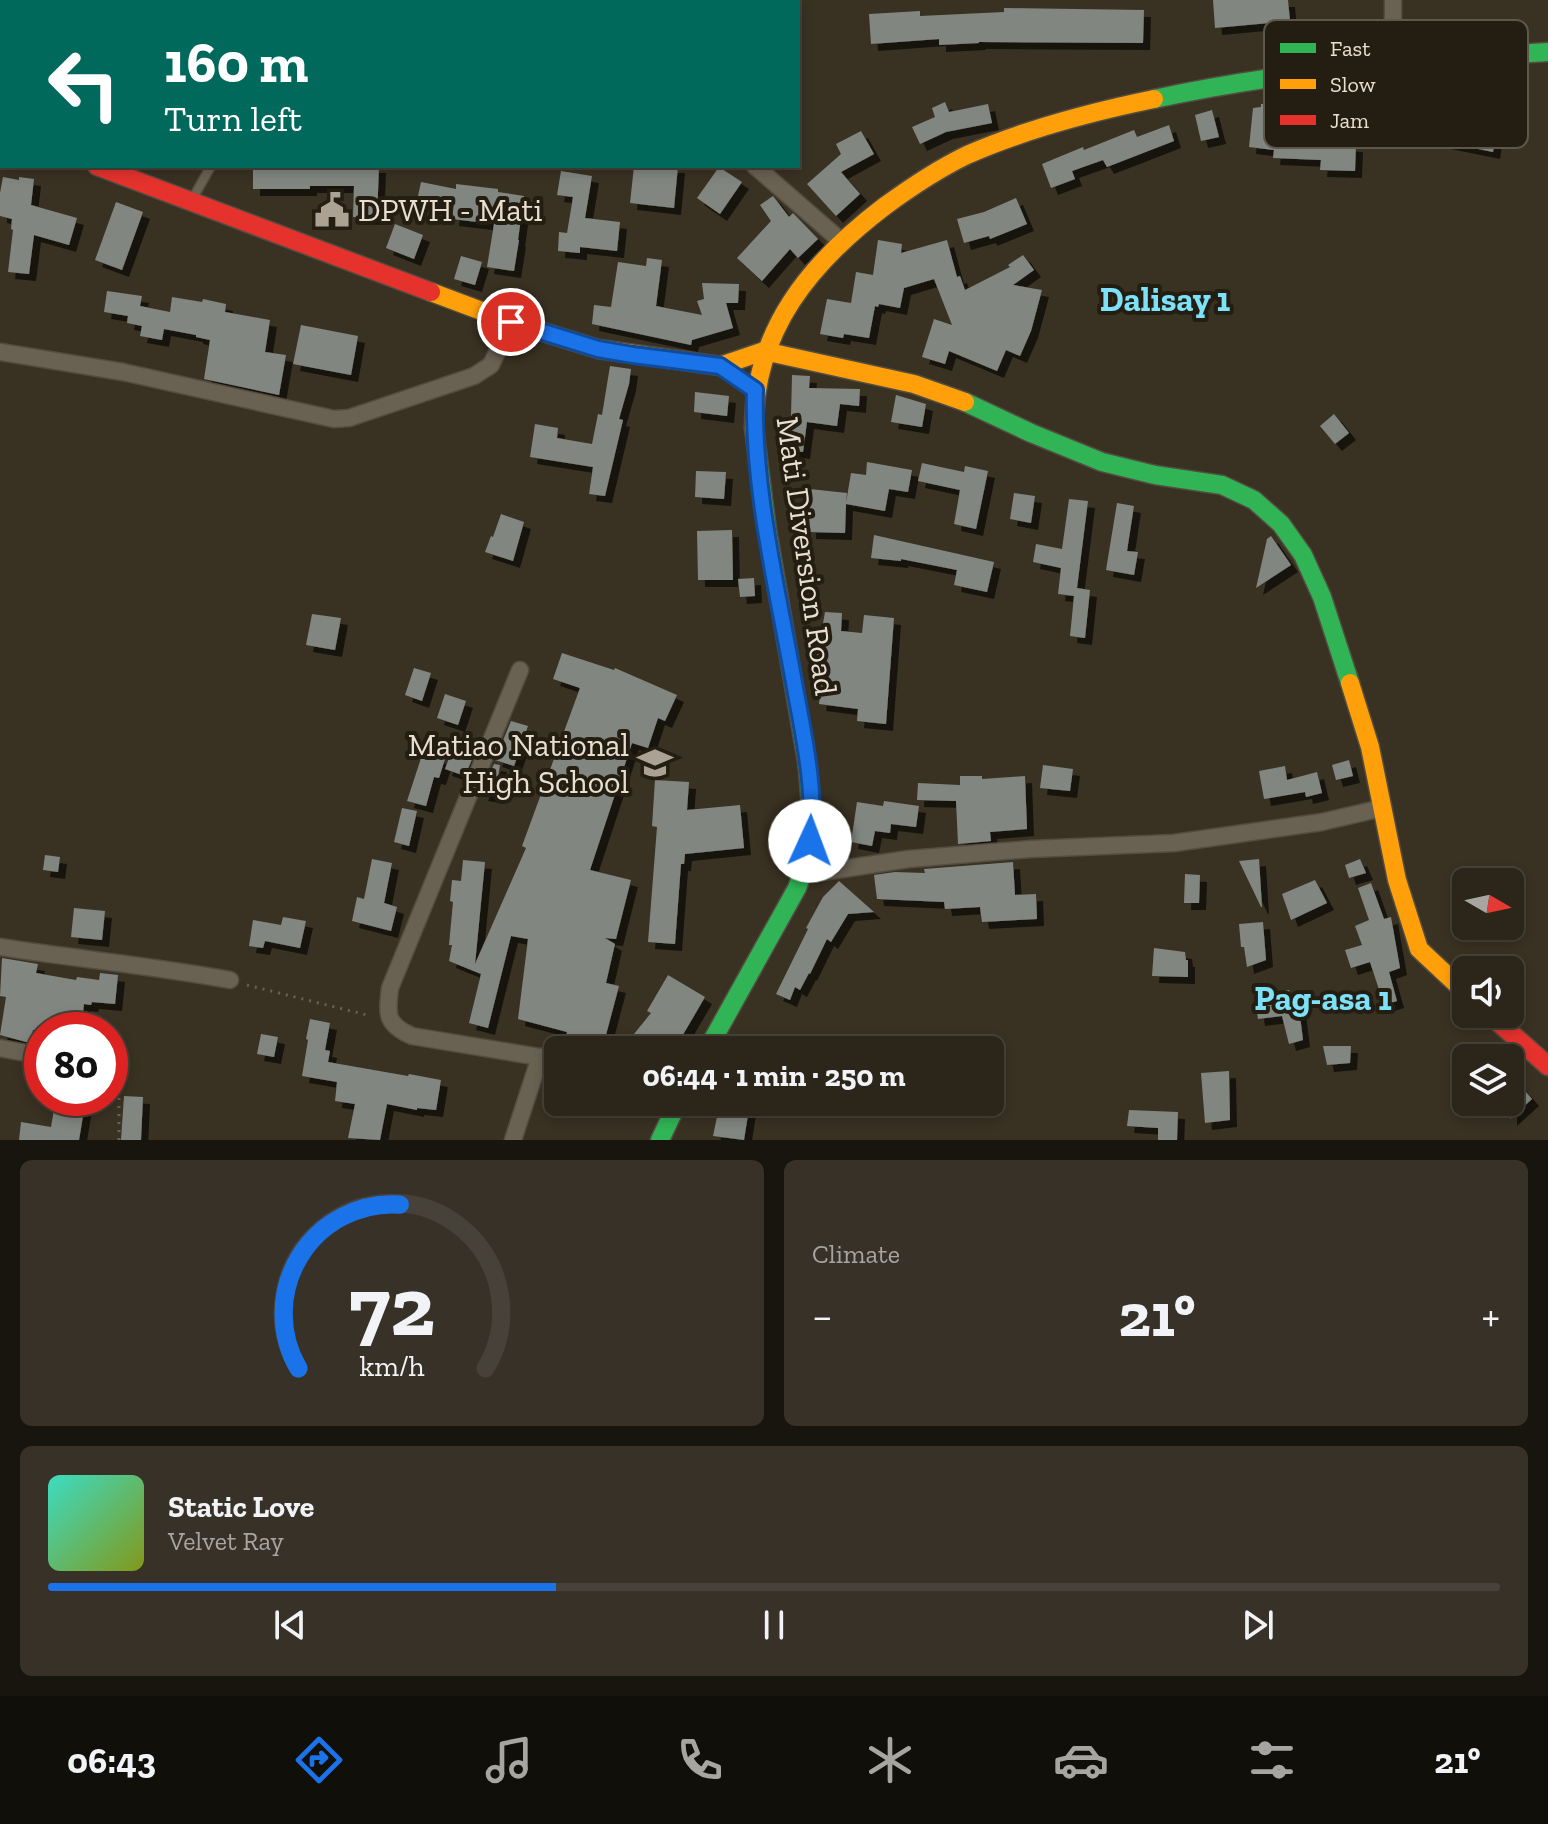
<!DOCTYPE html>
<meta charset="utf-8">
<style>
body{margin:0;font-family:"Zilla Slab",serif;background:#373127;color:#f1f3f6;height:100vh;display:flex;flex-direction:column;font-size:30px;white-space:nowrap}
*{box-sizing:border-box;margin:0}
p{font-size:26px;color:#a6a5a2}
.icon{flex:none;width:44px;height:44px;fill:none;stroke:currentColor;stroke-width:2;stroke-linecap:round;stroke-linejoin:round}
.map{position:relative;height:1140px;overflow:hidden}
.panel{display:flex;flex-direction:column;gap:20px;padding:20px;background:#18140e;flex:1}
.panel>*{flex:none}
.hud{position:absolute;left:0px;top:0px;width:800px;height:168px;box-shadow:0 4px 12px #0003,0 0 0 2px #474239;background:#00695c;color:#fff;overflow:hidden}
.needle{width:52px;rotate:99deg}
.tools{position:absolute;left:1452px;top:868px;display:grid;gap:16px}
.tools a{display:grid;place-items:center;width:72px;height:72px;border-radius:12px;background:#2b251a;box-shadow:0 4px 12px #0003,0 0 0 2px #474239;font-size:40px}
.speed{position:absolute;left:24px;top:1012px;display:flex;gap:16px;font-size:40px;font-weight:700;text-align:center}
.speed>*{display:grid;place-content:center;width:104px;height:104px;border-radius:50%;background:#2b251a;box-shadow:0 4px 12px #0003,0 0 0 2px #474239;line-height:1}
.speed .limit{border:12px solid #d22;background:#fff;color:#111}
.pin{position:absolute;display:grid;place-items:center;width:68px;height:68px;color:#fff;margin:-34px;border:4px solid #fff;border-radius:50%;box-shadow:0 2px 8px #0007}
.me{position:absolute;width:88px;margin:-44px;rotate:2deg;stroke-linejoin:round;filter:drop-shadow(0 0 6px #0008)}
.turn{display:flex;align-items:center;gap:28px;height:168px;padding:0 32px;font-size:36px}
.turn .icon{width:104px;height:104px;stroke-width:2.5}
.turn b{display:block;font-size:56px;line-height:68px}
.big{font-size:60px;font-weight:800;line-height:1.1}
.panel .card{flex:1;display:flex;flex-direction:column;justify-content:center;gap:12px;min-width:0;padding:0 28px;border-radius:12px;background:#373127}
.panel .dial{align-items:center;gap:0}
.dial svg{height:208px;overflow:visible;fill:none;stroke:#474239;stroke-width:7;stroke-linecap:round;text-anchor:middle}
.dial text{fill:#f1f3f6;stroke:none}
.song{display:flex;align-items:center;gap:24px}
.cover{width:96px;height:96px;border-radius:12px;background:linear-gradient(135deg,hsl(170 70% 55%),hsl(70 70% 35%))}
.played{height:8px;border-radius:4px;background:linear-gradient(90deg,#1a73e8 35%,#474239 35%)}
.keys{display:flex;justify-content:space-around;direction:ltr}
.heat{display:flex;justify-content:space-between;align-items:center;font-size:44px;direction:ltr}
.panel .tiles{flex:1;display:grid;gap:20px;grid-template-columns:1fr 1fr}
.card:last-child{grid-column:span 2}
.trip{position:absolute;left:544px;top:1036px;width:460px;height:80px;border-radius:12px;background:#2b251a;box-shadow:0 4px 12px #0003,0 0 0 2px #474239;font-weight:800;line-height:80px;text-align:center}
.dock{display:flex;height:128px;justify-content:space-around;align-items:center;background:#110f0a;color:#a6a5a2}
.dock .icon{width:56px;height:56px}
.dock .current{color:#1a73e8}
.dock b{font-size:36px;color:#f1f3f6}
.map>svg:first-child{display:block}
</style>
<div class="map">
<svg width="1548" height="1140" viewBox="0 0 1548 1140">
<defs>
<filter id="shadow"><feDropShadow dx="7" dy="7" stdDeviation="0" flood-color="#0009"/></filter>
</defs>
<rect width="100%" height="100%" fill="#393122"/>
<g fill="#818681" filter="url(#shadow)">
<polygon points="1213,0 1288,0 1290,21 1215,28"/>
<polygon points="1004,8 1144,10 1143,43 979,42 979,43 939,45 939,39 871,44 869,14 920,11 920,16 1004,12"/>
<polygon points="1265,98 1310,105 1310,107 1339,109 1337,144 1356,145 1355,171 1320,170 1321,160 1273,158 1274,150 1249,147 1253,108 1261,107 1261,104 1265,104"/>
<polygon points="945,102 949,112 988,104 992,123 946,132 920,144 912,127 935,117 932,108"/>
<polygon points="1212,110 1219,137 1201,141 1195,115"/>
<polygon points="1444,111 1498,119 1493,152 1429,139 1433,112 1444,113"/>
<polygon points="1169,125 1174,141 1107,167 1103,160 1072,171 1075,179 1051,188 1042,164 1083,147 1084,150 1134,130 1137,137"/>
<polygon points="861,131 874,154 841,172 860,194 836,216 807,184 841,154 836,144"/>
<polygon points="253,166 379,166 377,218 353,217 354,186 310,186 310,189 253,189"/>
<polygon points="634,166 678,166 674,208 630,203"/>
<polygon points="719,167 742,182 720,214 697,198"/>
<polygon points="561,171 592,176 585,218 620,222 617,251 580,247 580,253 558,251 559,232 567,233 573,197 557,195"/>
<polygon points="3,177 19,180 19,177 34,179 31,205 77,218 69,245 34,235 29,274 8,272 13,230 11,229 12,219 0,216 0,193"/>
<polygon points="421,182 456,189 456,184 498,189 498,192 524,196 518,240 519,240 514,271 487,267 494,224 452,219 454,203 418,196"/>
<polygon points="773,196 789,217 793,213 818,239 798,258 790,249 762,281 737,258 771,221 760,205"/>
<polygon points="1016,198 1027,224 990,239 989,236 964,243 957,219 984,212"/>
<polygon points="116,202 143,212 122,270 95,260"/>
<polygon points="395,224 423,235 414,259 386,248"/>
<polygon points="878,240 902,244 901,253 947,240 957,277 960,276 965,290 1010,267 1008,265 1023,255 1034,270 1013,285 1042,290 1031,331 1020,356 1006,350 997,371 949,351 945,364 922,357 934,319 952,325 934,279 904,288 900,308 879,304 878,307 875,306 869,338 844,334 843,338 820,334 827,299 851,303 856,272 873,275"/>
<polygon points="461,256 482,262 475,285 454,279"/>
<polygon points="647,258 662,260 656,306 702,315 697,301 704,299 702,283 739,284 738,303 726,303 733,328 692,340 691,345 592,324 594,305 611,307 618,262 646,266"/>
<polygon points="107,291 142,296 140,306 170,312 172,297 202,302 203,299 226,304 225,312 270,320 265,352 286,355 279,395 204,379 210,340 196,337 196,335 164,329 162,340 140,336 142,326 127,323 128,316 104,312"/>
<polygon points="301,325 358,336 351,375 293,364"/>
<polygon points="610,366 631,369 629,384 619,419 623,420 605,496 589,494 593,467 530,457 535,424 558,428 557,438 592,444 598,414 602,415"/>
<polygon points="792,375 810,376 809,388 860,389 859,406 840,404 837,426 807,422 803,452 789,450 793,416 791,416"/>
<polygon points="695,392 729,396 727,416 694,412"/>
<polygon points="896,395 926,404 922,427 891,422"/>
<polygon points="1334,414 1349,433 1335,444 1320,426"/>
<polygon points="867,462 912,470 908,492 889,489 885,511 846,504 845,533 809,532 810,489 847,493 846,503 851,473 866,475"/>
<polygon points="922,463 964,472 965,466 988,471 976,529 954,524 960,490 918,481"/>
<polygon points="696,471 726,472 724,499 695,497"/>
<polygon points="1014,493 1035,496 1031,523 1010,519"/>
<polygon points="1069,499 1088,501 1077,588 1090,590 1085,638 1070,636 1074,596 1058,594 1061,568 1033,562 1036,544 1062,549"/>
<polygon points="1117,503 1134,506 1127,551 1138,552 1134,575 1106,570"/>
<polygon points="501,514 524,522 513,561 485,552 491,536 493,537"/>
<polygon points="732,530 733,580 698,580 697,531"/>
<polygon points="874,535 994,562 987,592 954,585 957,570 901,559 901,561 871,558"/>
<polygon points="1271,536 1291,565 1256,588 1267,539"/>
<polygon points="754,578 755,596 740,597 738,579"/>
<polygon points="825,612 842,613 841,631 862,633 864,615 894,618 886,724 857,721 858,709 819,704 822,678 817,679 816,663"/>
<polygon points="312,614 341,618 335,650 306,645"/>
<polygon points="562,653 614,670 615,668 677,695 665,721 658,718 648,748 632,743 590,870 631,880 616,939 605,938 615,944 606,983 619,986 602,1050 564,1050 567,1032 518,1019 528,939 511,936 488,1028 469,1023 481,974 449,961 452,945 449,945 453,902 450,901 452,880 461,881 463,860 485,862 475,964 526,848 522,846 580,688 553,679"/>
<polygon points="414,668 431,673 422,701 405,695"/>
<polygon points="445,694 466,701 458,725 437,718"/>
<polygon points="511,721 528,726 514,766 495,760"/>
<polygon points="452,750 473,757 465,776 445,769"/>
<polygon points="423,752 445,759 439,778 434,777 426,806 407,801"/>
<polygon points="1349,760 1353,776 1336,780 1332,765"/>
<polygon points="494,764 500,765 495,796 481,794"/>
<polygon points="1043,765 1073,769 1070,791 1040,788"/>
<polygon points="1285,766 1287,780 1317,772 1322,793 1306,797 1305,792 1264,799 1259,771"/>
<polygon points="960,776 982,776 982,779 1025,776 1027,829 990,832 991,841 958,844 956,801 917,800 918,783 960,785"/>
<polygon points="655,780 689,782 687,810 740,805 744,848 685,854 684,864 681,864 675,944 648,942 657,827 652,826"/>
<polygon points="884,801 919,806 916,827 891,824 890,833 875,831 872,846 851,842 857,802 883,806"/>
<polygon points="402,808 417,811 409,846 394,842"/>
<polygon points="45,855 60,857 58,872 43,870"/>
<polygon points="372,859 392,863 384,903 397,907 391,931 352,921 357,897 364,899"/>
<polygon points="1259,859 1262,907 1261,907 1239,861"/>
<polygon points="1360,859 1366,873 1349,878 1345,865"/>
<polygon points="1013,862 1015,895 1036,894 1037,919 982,922 980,907 945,909 944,902 877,899 874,875 895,872 925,873 924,869"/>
<polygon points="1185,874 1200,875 1199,903 1184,903"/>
<polygon points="1315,880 1327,903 1291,920 1282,894"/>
<polygon points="839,881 874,912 848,914 831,942 827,939 810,974 809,973 800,990 795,987 790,1000 776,994 808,929 806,928 823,897"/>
<polygon points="1371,883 1384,919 1391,917 1400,968 1389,972 1397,1001 1384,1005 1370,962 1351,968 1345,950 1362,945 1355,926 1369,920 1358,888"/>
<polygon points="74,908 105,911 102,940 71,937"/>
<polygon points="283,917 306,921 300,948 265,941 263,948 249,946 253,920 281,925"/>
<polygon points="1263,922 1266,960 1247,967 1244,947 1241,947 1239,924"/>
<polygon points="1154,948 1185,952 1186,960 1188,960 1188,977 1152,976"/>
<polygon points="2,958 38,964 36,973 76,980 77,977 99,980 100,973 118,975 115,1004 92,1002 91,1005 84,1004 81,1030 33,1030 30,1043 0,1035 6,997 0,996"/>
<polygon points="668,975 705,997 684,1033 673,1050 653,1040 646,1050 621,1050 651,1013 647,1011"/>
<polygon points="1289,990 1290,994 1297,992 1303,1040 1289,1044 1282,1016 1258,1019 1254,994"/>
<polygon points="310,1019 330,1023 325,1050 330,1051 328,1062 408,1076 409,1074 441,1080 436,1110 417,1108 417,1110 387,1104 380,1140 348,1138 355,1104 335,1101 337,1082 302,1076 308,1040 306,1039"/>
<polygon points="261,1034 278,1037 274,1057 257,1054"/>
<polygon points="1323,1046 1351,1046 1350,1063 1327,1065"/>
<polygon points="1229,1071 1230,1120 1205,1123 1201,1073"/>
<polygon points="1519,1084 1532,1099 1510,1119 1510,1092"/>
<polygon points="124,1096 143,1097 141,1140 121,1140"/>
<polygon points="56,1098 86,1098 79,1140 19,1140 21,1122 51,1127"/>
<polygon points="720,1102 750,1102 744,1140 713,1136"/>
<polygon points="1129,1110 1178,1112 1177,1140 1158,1140 1158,1128 1127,1126"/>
</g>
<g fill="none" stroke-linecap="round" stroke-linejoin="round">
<g stroke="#534c40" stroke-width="11">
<polyline id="lane" points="193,198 211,166"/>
</g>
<g stroke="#534c40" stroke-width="19">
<g id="street">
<polyline points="1393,0 1393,63"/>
<polyline points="755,166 841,241"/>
<polyline points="0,352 123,372 334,419 349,418 474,376 491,365 511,322"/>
<path d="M520 670 390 988C387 1014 385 1024 412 1036L558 1060"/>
<polyline points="802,875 909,859 1031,849 1174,843 1322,822 1382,808"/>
<path d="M0 947C77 959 154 966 230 980"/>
<polyline points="0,1048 42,1056"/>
<polyline points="110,1069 119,1071"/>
<polyline points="513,1140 540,1057"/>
</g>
</g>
<g stroke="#534c40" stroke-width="21">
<g id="fast">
<polyline points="0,80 2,84"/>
<path d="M1154 99C1284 71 1415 60 1548 52"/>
<polyline points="965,402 1031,433 1102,462 1155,475 1222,485 1254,500 1281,524 1303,555 1322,597 1350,683"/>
<path d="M707 1050 797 888C814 847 812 804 807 761L767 530 754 428"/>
<polyline points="660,1140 678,1102"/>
</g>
</g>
<g stroke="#534c40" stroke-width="21">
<g id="slow">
<polyline points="431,292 511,322 598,349 720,366 764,351 914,384 965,402"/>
<path d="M754 428C754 330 810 263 885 206 911 187 938 169 967 155 1026 129 1091 112 1154 99"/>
<polyline points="1350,683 1370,747 1397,880 1419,949 1466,993"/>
</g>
</g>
<g stroke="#534c40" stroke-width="21">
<g id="jam">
<polyline points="0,149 2,149"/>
<polyline points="97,166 431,292"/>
<polyline points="1489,1014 1548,1066"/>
</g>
</g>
<g stroke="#686154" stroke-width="3" stroke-dasharray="2 6" stroke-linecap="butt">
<polyline points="247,985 371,1016"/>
<polyline points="119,1140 119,1088"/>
</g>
<use href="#lane" stroke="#696152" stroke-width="8"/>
<use href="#street" stroke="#696152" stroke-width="16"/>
<use href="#fast" stroke="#30b455" stroke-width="18"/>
<use href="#slow" stroke="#ff9f0a" stroke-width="18"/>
<use href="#jam" stroke="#e5322d" stroke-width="18"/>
</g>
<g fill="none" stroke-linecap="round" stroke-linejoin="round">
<g stroke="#114b97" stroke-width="20">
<path id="route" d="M511 322 598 349 633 355 720 366 755 390C752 488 778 592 795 688 804 737 816 791 810 841"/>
</g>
<use href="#route" stroke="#1a73e8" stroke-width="14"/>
</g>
<defs>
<g id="civic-bare" transform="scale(2.76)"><path d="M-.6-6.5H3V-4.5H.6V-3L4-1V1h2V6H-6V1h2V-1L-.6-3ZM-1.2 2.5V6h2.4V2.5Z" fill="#aba293" stroke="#241d11" stroke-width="2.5" paint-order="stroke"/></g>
<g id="school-bare" transform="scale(2.76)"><path d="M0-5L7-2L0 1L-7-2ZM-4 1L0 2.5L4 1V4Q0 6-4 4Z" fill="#aba293" stroke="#241d11" stroke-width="2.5" paint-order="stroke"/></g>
</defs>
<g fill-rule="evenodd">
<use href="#civic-bare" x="332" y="210"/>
<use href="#school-bare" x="655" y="763"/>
</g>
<g text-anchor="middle" stroke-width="8" stroke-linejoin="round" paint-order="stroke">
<g font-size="32" fill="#e9dfd0" stroke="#241d11" text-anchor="start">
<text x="358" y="221">DPWH - Mati</text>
<text x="629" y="756" text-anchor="end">Matiao National<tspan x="629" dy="37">High School</tspan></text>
</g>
<g font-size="32" fill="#e9dfd0" stroke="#241d11">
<text transform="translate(807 556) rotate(82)" y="11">Mati Diversion Road</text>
</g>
<g font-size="34" font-weight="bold" fill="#7ce1f9" stroke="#241d11">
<text x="1165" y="311">Dalisay 1</text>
<text x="1323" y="1010">Pag-asa 1</text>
</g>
</g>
<rect x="1264" y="20" width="264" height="128" rx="12" fill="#241d11" stroke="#5f574a" stroke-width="2"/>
<rect x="1280" y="43" width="36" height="10" fill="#30b455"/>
<rect x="1280" y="79" width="36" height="10" fill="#ff9f0a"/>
<rect x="1280" y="115" width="36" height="10" fill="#e5322d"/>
<g font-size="22" fill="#e9dfd0">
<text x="1330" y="56">Fast</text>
<text x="1330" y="92">Slow</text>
<text x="1330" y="128">Jam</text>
</g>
</svg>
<div class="tools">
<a><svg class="needle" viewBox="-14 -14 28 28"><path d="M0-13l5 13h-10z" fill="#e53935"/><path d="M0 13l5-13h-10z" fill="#a6a5a2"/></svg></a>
<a><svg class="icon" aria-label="sound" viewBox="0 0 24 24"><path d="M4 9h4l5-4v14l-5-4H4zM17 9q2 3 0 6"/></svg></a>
<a><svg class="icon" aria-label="layers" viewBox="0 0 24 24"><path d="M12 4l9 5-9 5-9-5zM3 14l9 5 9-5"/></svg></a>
</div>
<div class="speed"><div class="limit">80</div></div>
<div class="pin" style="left:511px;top:322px;background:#d93025"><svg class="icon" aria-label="arrive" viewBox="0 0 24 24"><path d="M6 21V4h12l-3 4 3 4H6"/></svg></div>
<svg class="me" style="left:810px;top:841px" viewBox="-20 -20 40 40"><circle r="19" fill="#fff"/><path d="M0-13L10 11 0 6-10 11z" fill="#1a73e8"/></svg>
<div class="trip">06:44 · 1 min · 250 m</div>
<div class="hud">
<div class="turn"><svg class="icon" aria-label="left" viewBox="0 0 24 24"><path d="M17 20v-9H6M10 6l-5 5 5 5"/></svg><div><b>160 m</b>Turn left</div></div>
</div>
</div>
<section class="panel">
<div class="tiles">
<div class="card dial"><svg viewBox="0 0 100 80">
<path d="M14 69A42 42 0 1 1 86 69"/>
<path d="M14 69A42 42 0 0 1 53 6" stroke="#1a73e8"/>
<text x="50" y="56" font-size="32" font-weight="700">72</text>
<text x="50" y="72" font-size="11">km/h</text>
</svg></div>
<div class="card"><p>Climate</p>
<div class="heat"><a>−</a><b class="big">21°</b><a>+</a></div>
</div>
<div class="card">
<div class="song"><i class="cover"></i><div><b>Static Love</b><p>Velvet Ray</p></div></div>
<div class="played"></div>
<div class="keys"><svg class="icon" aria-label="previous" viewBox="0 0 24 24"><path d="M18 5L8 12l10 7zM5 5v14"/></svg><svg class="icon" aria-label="pause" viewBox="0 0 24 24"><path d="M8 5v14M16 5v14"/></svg><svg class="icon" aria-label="next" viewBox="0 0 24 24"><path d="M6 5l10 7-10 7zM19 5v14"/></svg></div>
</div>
</div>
</section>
<nav class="dock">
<b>06:43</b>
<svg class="icon current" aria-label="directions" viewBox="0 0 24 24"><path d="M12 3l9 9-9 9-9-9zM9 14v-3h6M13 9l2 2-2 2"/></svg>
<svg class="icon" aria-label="music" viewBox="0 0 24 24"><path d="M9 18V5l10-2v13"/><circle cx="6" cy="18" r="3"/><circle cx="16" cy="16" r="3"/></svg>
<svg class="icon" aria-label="phone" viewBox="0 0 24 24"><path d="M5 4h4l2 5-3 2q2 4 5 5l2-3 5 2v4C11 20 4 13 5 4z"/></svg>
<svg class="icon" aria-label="climate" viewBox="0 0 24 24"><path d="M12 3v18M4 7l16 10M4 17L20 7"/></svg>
<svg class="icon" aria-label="car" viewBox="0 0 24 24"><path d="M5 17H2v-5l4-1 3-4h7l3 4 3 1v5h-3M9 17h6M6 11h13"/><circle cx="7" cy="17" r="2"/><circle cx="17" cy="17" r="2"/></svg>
<svg class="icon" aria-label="filters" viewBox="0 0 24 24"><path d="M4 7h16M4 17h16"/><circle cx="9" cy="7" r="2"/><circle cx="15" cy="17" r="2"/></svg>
<b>21°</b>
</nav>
